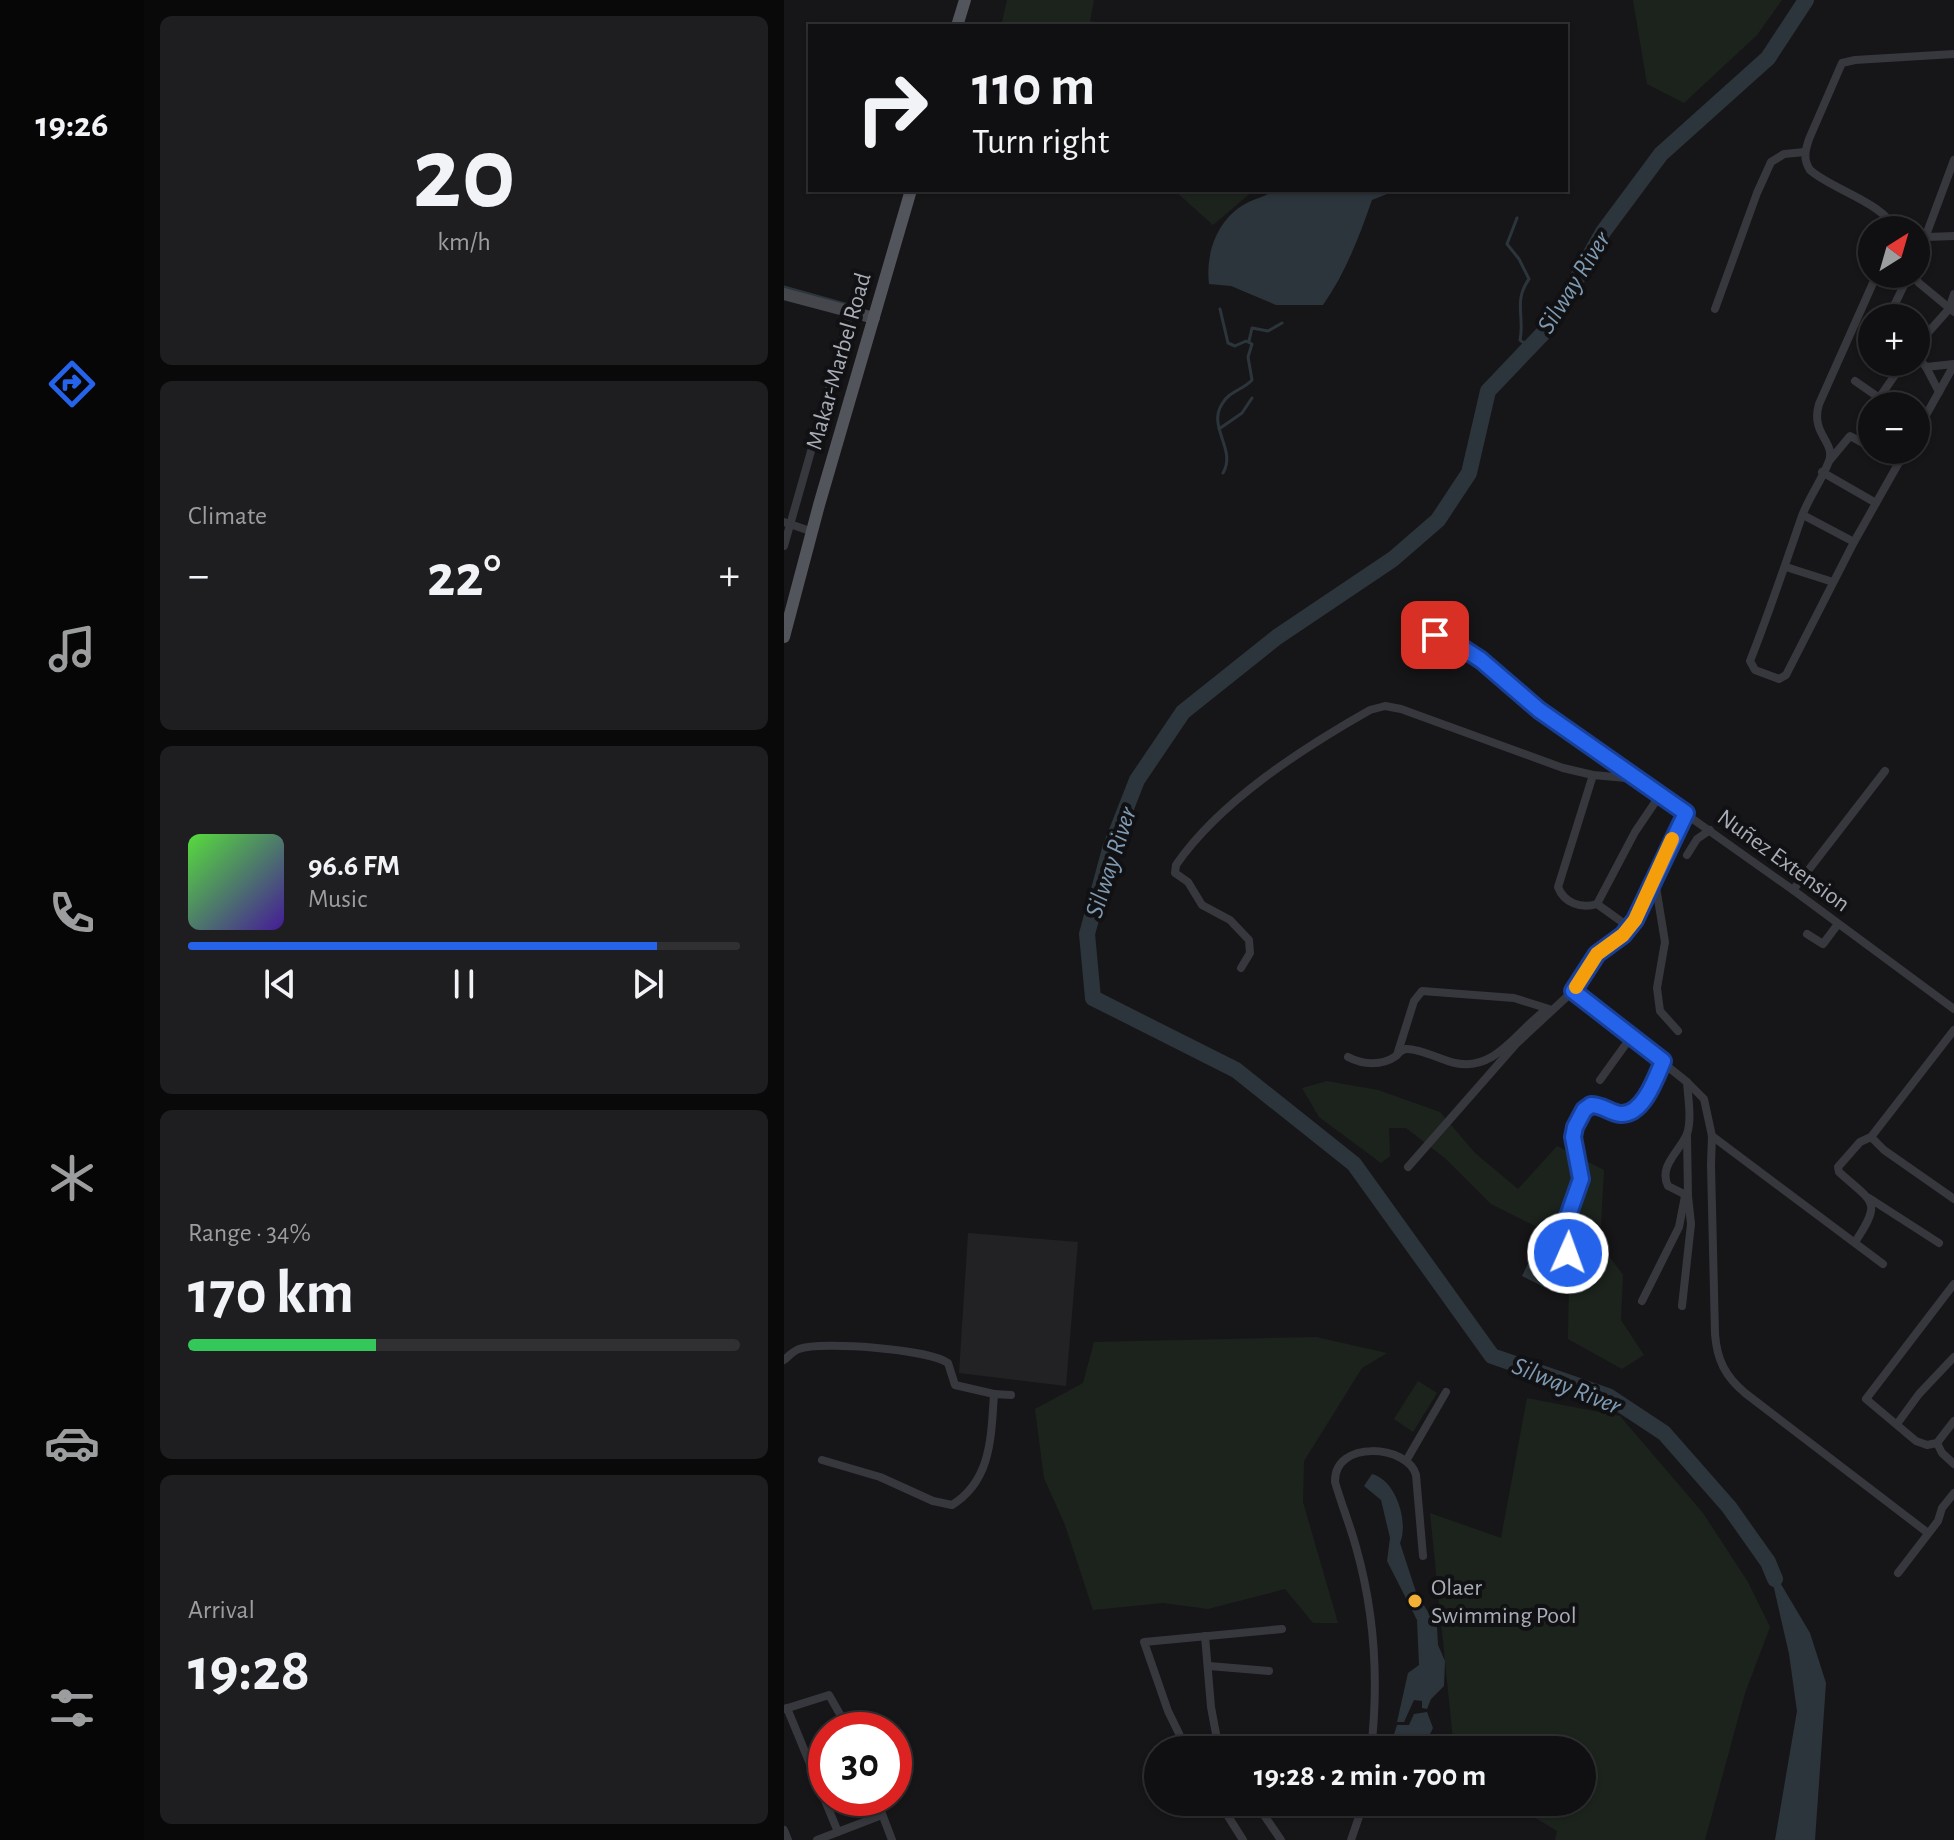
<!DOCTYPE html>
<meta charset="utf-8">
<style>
body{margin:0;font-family:"Alegreya Sans",sans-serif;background:#1e1e20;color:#f1f3f6;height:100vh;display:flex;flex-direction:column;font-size:30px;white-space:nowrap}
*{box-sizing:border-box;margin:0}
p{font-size:26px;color:#9c9d9f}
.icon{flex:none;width:44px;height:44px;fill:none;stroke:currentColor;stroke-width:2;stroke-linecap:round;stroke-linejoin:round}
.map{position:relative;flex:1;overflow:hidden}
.side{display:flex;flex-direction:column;gap:16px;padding:16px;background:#09090a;width:640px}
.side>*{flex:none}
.banner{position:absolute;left:24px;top:24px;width:760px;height:168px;border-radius:0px;box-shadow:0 2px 6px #0004,0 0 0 2px #303032;background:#101012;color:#f1f3f6;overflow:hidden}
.needle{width:52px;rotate:37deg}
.controls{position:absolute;left:1074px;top:216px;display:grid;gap:16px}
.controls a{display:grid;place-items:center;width:72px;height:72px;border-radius:50%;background:#101012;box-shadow:0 2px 6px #0004,0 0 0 2px #303032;font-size:40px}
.speed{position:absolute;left:24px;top:1712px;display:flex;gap:16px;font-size:40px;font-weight:700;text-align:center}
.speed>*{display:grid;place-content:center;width:104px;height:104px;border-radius:50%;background:#101012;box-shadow:0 2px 6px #0004,0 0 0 2px #303032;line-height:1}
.speed .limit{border:12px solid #d22;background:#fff;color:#111}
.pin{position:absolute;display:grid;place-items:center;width:68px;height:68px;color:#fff;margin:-34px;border-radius:16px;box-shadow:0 4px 12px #0006}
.me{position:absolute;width:88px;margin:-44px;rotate:2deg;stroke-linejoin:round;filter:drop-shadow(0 0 6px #0008)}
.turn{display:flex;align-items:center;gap:28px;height:168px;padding:0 32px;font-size:36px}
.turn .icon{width:104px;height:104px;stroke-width:2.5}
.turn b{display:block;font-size:56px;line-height:68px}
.big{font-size:60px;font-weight:700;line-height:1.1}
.side .tile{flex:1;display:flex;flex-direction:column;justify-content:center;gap:12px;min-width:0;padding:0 28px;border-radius:12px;background:#1e1e20}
.side .dial{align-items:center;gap:0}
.dial b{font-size:104px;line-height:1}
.song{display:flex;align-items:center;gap:24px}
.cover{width:96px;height:96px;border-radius:12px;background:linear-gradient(135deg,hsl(110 70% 55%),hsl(260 70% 35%))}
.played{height:8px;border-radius:4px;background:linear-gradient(90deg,#2563eb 85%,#303032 85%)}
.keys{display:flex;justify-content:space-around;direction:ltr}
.heat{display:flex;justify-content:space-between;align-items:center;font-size:44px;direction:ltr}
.charge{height:12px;border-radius:6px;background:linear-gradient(90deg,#34c759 34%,#303032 0)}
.trip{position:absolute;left:360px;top:1736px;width:452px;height:80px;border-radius:40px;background:#101012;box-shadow:0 2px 6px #0004,0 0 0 2px #303032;font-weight:700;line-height:80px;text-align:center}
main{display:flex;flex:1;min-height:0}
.tabs{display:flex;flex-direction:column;width:144px;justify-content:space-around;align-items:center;background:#060607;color:#9c9d9f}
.tabs .icon{width:56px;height:56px}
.tabs .selected{color:#2563eb}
.tabs b{font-size:36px;color:#f1f3f6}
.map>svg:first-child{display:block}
</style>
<main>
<nav class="tabs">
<b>19:26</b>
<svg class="icon selected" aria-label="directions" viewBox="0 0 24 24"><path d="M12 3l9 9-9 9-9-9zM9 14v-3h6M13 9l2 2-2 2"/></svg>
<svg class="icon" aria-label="music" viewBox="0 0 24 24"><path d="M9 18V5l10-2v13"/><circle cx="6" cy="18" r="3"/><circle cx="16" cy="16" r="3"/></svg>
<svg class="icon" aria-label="phone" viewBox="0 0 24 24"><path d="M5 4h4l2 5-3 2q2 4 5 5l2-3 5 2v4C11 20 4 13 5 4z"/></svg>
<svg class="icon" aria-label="climate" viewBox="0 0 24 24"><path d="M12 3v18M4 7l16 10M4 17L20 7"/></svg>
<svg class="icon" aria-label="car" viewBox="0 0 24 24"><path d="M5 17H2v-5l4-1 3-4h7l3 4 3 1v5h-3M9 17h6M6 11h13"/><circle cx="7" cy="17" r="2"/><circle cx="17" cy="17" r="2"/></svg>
<svg class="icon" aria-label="filters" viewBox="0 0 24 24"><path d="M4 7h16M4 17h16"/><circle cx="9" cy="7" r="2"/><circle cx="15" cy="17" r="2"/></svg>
</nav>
<section class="side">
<div class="tile dial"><b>20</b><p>km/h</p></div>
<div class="tile"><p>Climate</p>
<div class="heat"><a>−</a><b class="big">22°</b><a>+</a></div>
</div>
<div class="tile">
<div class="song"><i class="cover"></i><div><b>96.6 FM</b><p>Music</p></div></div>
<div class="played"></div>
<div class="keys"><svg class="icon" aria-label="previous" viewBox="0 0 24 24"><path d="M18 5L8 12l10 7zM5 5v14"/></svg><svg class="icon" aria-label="pause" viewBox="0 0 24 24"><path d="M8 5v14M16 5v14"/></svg><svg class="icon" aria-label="next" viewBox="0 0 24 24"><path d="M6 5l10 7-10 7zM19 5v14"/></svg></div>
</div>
<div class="tile"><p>Range · 34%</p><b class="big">170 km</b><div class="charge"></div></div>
<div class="tile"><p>Arrival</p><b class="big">19:28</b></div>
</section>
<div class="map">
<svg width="1170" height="1840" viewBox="0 0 1170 1840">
<rect width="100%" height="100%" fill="#161618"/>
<polygon fill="#222225" points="184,1233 294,1242 282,1386 175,1373"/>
<g fill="#1c231d">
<polygon points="223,0 310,0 306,21 336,26 217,26"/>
<polygon points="849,0 998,0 973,35 900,103 863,84"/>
<polygon points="390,190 470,190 429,225"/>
<polygon points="543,1081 594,1090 656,1112 691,1153 734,1189 773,1146 820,1170 816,1244 839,1275 837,1320 860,1355 838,1369 784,1339 785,1283 751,1226 707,1204 662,1159 622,1128 605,1128 606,1156 597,1163 535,1117 518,1088"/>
<polygon points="532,1337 603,1353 578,1368 520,1461 519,1502 554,1623 529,1623 501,1589 424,1609 379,1603 309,1610 281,1525 260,1478 251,1409 299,1383 310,1342"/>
<polygon points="634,1381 653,1393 629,1432 610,1419"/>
<polygon points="743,1398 836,1416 919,1513 964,1582 986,1627 961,1693 921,1840 771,1840 773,1831 725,1802 798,1802 798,1750 670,1750 646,1513 717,1538"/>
</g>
<g fill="#2c353c">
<path d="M490 190H613L588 200C575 237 562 272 539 305H492L447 286 425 284C421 251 435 215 467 201 476 197 482 196 490 190Z"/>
<polygon points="752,1247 777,1259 762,1288 738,1276"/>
<path d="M588 1474C612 1480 625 1522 616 1543L632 1592 653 1627 654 1645 661 1661 660 1686 647 1699 643 1709 638 1708V1701L630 1700 620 1722H613L624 1673 635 1665 633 1620 603 1561 606 1538 597 1500 580 1486Z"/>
<polygon points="984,1562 1026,1633 1042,1683 1031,1840 991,1840 1013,1711 1005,1654"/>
<polygon points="643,1712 649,1728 638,1750 605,1750 613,1725 625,1725 630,1714"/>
</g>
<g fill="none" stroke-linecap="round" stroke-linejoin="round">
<g stroke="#2c353c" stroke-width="3">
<path d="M733 218 723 244 735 259 745 279C729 301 741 318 736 340L750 351"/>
<polyline points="0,287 68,306"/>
<path d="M436 309 444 343 451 346 462 341 468 344 464 357 468 380C459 390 445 391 438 404 423 427 453 450 439 473"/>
<polyline points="465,341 468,328 484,331 498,323"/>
<polyline points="435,429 458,413 468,398"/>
</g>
<polyline stroke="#2c353c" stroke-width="16" points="991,1579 984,1562 945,1507 880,1433 824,1396 708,1356 570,1164 452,1070 309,998 303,934 326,849 353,780 399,712 493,637 609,559 654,520 685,473 704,391 767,325 819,232 877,154 984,58 1022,0"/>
<g stroke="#37383d" stroke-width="8">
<path d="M1111 230C1102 204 1047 189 1026 170 1019 159 1021 151 1025 139L1058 63 1071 60 1170 54"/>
<polyline points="1143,237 1170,236"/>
<polyline points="1132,262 1170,160"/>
<path d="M1093 274 1035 404C1026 434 1052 442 1045 461 1038 480 1025 497 1018 516 1001 565 985 613 966 661L971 670 995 679 1002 675 1070 542 1122 450"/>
<polyline points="1128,274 1135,283 1170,312"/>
<polyline points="931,309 973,193 987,162 1000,154 1021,152"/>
<polyline points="1108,310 1121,283 1128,276"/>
<polyline points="1132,346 1165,309 1170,294"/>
<polyline points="1132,355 1142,367 1155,392"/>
<polyline points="1142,367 1170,364"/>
<polyline points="1071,381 1107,406"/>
<polyline points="1095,398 1120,362"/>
<polyline points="1132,433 1170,365"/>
<polyline points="1091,450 1114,464"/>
<polyline points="1046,460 1066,436 1088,448"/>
<polyline points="1038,472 1092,503"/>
<polyline points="1019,515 1070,542"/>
<polyline points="0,522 29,532"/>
<polyline points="0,546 65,318"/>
<polyline points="1002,567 1049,582"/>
<polyline points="651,635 663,638 697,660 755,710 1009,890 1170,1009"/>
<path d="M809 775 774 887C780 903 797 909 813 904"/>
<polyline points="903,855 913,839 926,830"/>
<polyline points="871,881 881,942 873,988 876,1011 894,1031"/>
<polyline points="1009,890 1101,771"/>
<polyline points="845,927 813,904 851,832 876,795"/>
<polyline points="1023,934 1039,944 1054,924"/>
<path d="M457 968 466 953 465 940 446 920 418 905 404 882 391 873 392 865C436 801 519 748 586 710L601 706 617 709 779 768 809 775 853 779"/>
<path d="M789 991 903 1082C904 1097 908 1119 903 1134 896 1151 874 1166 884 1186L904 1196 907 1224 898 1306"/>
<polyline points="1170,1030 1087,1137 1100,1150 1170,1199"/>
<polyline points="613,1055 630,1001 638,991 730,998 765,1009"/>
<path d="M564 1057C579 1065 598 1066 612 1056 616 1052 616 1050 622 1049 634 1048 658 1060 671 1063 712 1072 733 1030 763 1009"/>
<polyline points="816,1080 847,1037"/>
<path d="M903 1082 920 1099 928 1136 927 1165 931 1334C933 1360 941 1376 961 1393L1144 1533"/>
<polyline points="903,1135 904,1196"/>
<polyline points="928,1136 1099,1264"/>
<polyline points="624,1167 732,1044 789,991 813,954 845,927 902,813"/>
<polyline points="1085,1198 1155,1243"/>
<path d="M1071 1242C1099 1200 1089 1203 1055 1172L1054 1167 1076 1142 1087 1137"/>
<path d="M784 1253V1216L797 1179 789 1137 791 1127 795 1118 807 1105C819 1105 826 1114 837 1114 859 1115 872 1078 879 1061"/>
<polyline points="1170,1284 1082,1399 1132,1441 1143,1445 1153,1443 1170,1421"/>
<polyline points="858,1301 895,1227 901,1196"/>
<path d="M0 1360C5 1356 9 1351 15 1349 38 1341 144 1349 164 1363L171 1385 210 1394C207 1436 208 1480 168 1505L149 1501 96 1477 38 1460"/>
<polyline points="210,1394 227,1395"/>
<polyline points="1113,1424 1135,1394 1170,1357"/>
<polyline points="1153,1443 1158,1453 1170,1464"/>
<polyline points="622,1461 662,1392"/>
<polyline points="1114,1573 1154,1521 1158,1508 1170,1493"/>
<polyline points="421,1636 427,1707 435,1750"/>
<polyline points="425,1666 485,1671"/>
<polyline points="3,1708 54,1832"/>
<polyline points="1,1709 45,1695 65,1730"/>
<polyline points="403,1750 384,1711 360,1642 498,1629"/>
<path d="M587 1750C595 1681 591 1614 572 1547 566 1525 557 1503 551 1482 550 1439 624 1445 632 1475L639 1556"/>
<polyline points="92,1798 108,1840"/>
<polyline points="435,1802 459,1840"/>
<polyline points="471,1802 497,1840"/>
<polyline points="445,1816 462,1802"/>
<polyline points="0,1830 4,1840"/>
<polyline points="33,1840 98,1815"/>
<polyline points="567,1840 580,1802"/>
</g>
<polyline stroke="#45474d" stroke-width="12" points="0,294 90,318"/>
<g stroke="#53555c" stroke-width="12">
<polyline points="173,26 181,0"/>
<polyline points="0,637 35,505 127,190"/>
</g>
</g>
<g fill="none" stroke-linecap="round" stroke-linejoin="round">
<g stroke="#184099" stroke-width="20">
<path id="route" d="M651 635 663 638 697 660 755 710 902 813 851 920 839 935 813 954 789 991 879 1061C872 1078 859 1115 837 1114 826 1113 819 1105 807 1105L800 1110 791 1127 789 1137 797 1179 784 1216V1253"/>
</g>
<use href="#route" stroke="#2563eb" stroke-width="14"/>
<polyline stroke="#f59e0b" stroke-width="14" points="792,987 813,954 839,935 851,920 888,839"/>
</g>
<circle fill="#f2b134" stroke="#111113" stroke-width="3" cx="631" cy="1601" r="8"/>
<g text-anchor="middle" stroke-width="8" stroke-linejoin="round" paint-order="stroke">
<g font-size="24" fill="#a8adb8" stroke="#111113">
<text transform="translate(54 361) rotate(-74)" y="8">Makar-Marbel Road</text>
<text transform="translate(1000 860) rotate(36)" y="8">Nuñez Extension</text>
</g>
<g font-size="24" fill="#a8adb8" stroke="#111113" text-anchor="start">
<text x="647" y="1595">Olaer<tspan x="647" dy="28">Swimming Pool</tspan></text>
</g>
<g font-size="26" font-style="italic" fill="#7f9bb3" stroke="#111113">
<text transform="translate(789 282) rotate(-58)" y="9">Silway River</text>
<text transform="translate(326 862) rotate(-72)" y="9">Silway River</text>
<text transform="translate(783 1385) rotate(22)" y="9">Silway River</text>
</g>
</g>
</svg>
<div class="controls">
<a><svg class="needle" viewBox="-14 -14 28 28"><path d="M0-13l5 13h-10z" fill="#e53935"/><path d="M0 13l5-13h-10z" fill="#9c9d9f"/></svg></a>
<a>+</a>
<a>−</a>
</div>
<div class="speed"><div class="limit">30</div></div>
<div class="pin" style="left:651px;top:635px;background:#d93025"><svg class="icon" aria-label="arrive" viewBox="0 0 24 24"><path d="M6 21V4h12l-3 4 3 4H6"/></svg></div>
<svg class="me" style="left:784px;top:1253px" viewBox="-20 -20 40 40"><circle r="17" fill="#2563eb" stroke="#fff" stroke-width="3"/><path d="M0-11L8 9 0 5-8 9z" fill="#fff"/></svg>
<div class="trip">19:28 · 2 min · 700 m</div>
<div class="banner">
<div class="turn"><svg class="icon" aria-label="right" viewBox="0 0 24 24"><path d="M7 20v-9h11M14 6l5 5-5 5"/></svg><div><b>110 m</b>Turn right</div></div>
</div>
</div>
</main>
